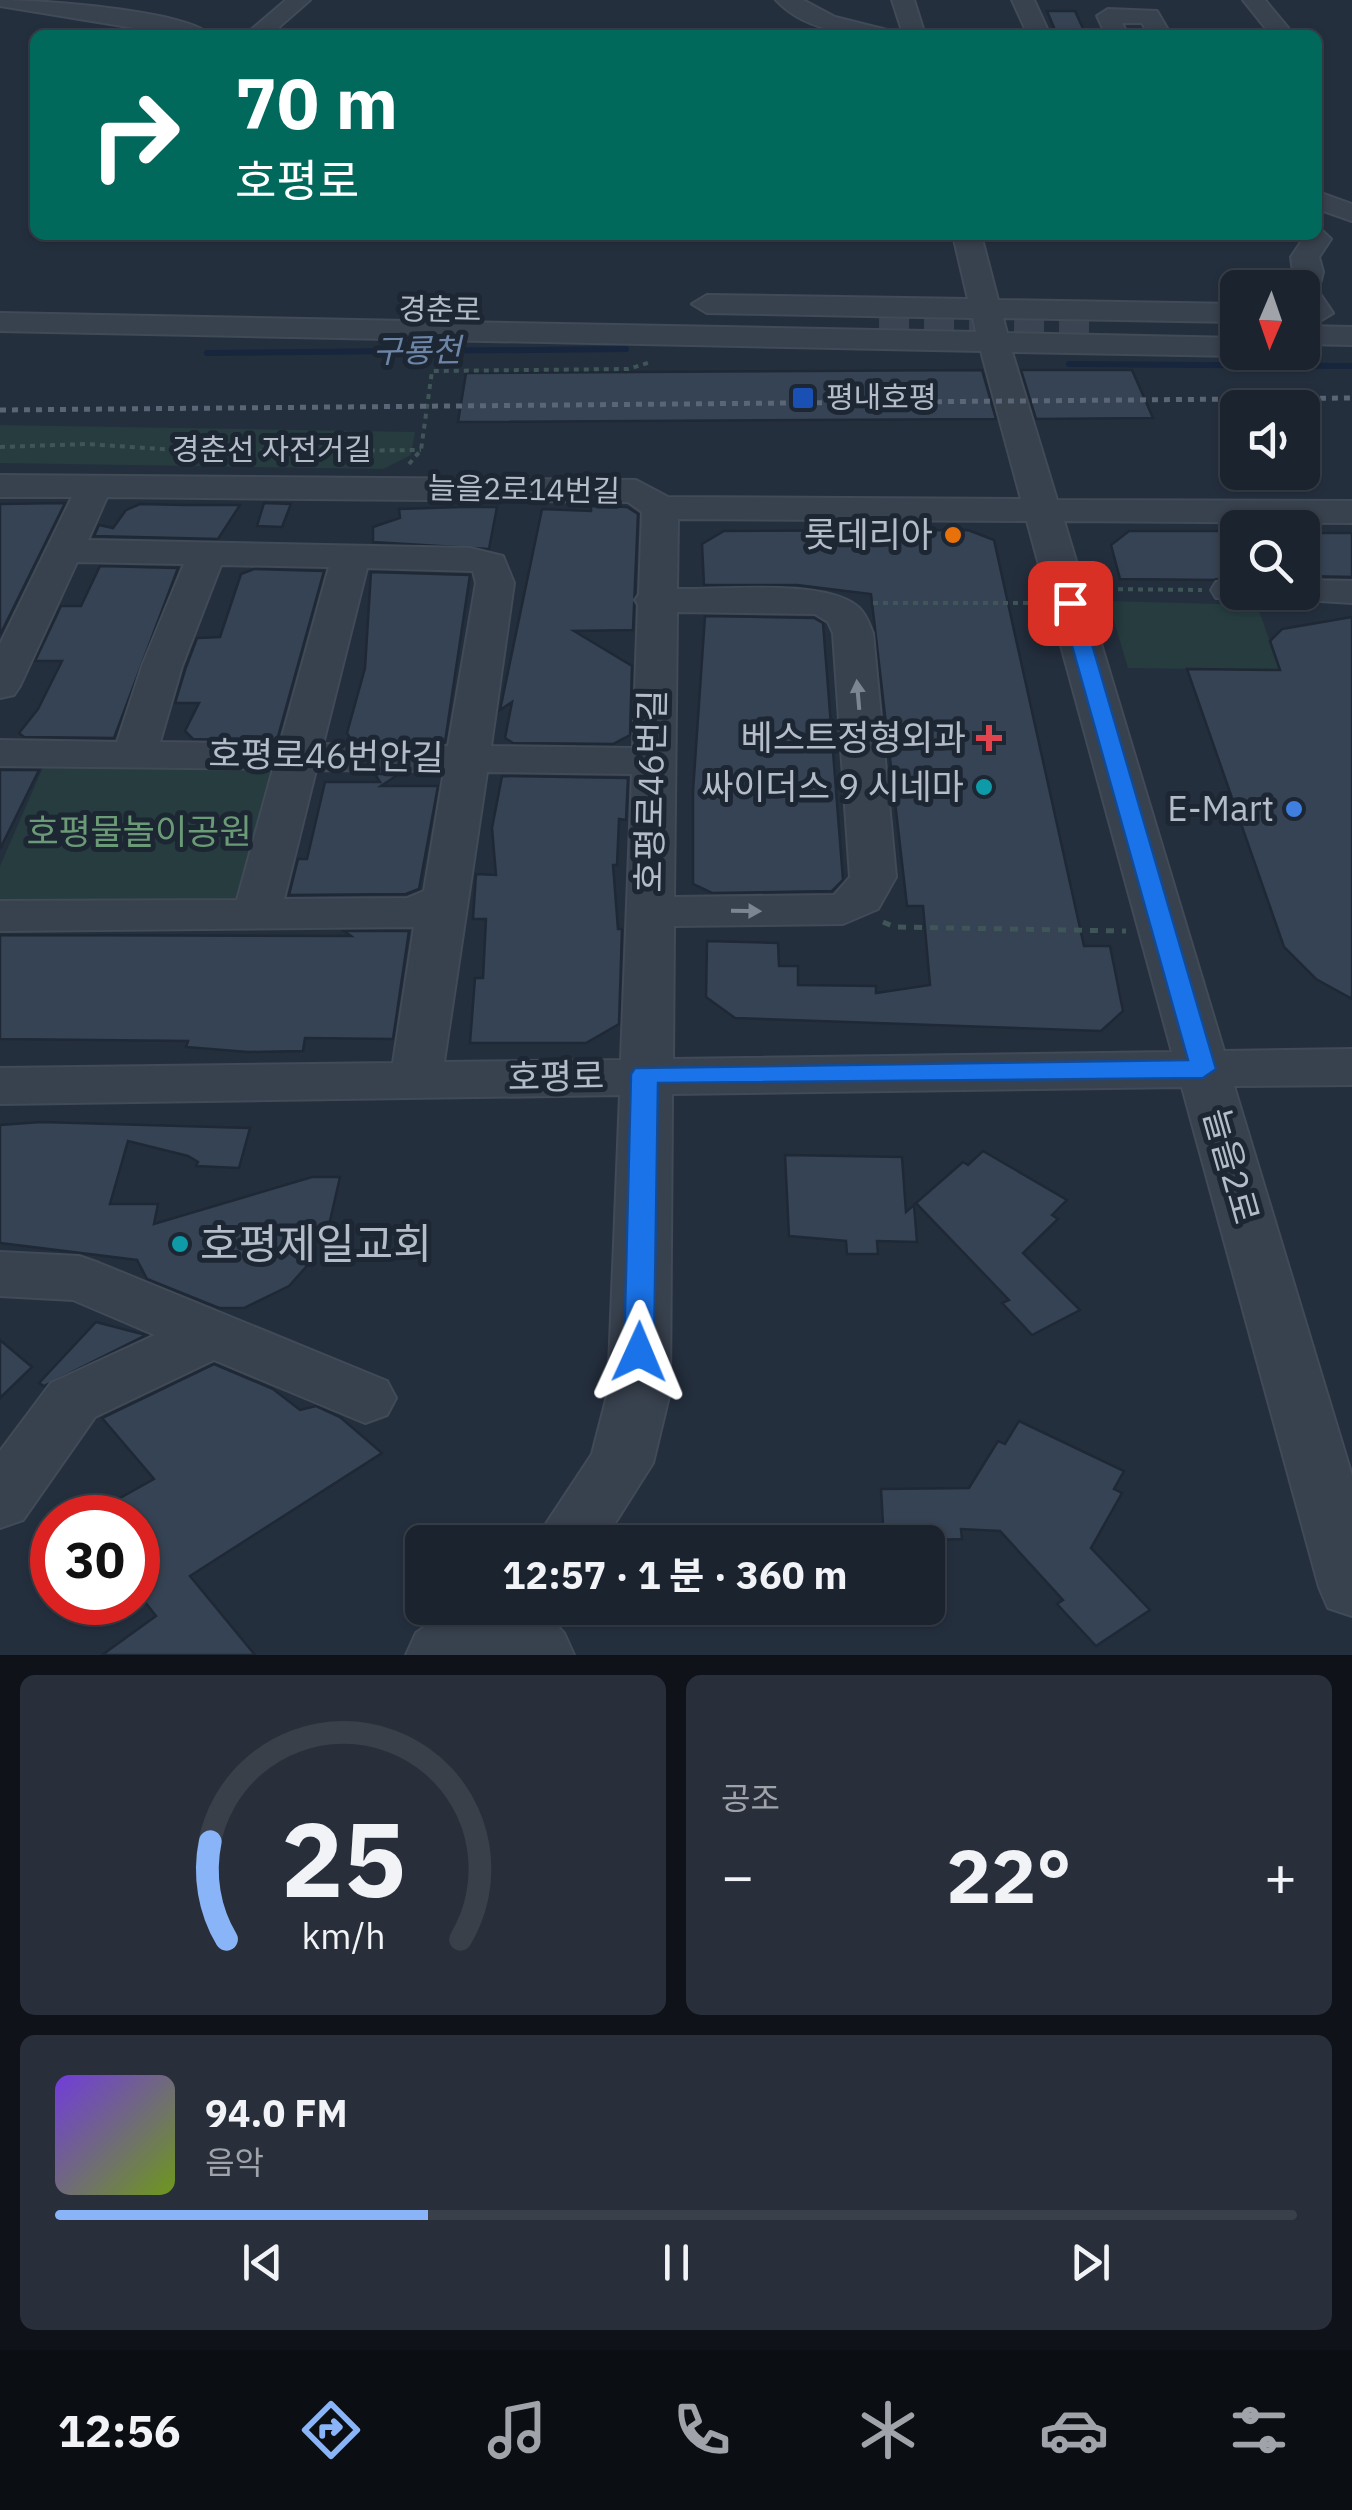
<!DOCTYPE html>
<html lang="ko">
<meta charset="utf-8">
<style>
body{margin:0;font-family:"IBM Plex Sans","Noto Sans KR",sans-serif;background:#282f3a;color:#f1f3f6;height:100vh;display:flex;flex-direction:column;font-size:38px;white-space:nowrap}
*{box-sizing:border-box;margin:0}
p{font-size:32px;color:#a0a4aa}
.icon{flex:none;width:55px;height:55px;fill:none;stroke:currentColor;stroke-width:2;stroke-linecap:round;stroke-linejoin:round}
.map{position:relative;height:1655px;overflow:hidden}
.details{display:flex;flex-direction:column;gap:20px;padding:20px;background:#0f1319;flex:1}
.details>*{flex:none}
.banner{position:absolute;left:30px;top:30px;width:1292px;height:210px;border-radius:15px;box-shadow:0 2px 8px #0004,0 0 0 2px #39404a;background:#00695c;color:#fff;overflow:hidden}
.needle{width:65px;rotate:182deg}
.controls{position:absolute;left:1220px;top:270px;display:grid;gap:20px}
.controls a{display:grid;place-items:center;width:100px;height:100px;border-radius:15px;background:#1b232e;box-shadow:0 2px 8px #0004,0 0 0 2px #39404a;font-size:50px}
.speed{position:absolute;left:30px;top:1495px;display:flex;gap:20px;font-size:50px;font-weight:700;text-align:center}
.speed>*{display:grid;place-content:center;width:130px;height:130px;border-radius:50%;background:#1b232e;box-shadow:0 2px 8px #0004,0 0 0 2px #39404a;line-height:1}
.speed .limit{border:15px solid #d22;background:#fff;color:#111}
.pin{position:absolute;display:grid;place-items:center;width:85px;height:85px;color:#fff;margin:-42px;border-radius:20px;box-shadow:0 5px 15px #0006}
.me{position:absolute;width:110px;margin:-55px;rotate:1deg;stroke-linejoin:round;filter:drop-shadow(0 0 8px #0008)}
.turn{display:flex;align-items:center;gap:35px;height:210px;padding:0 40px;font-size:45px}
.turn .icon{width:130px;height:130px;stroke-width:2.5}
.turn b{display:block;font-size:70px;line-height:85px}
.big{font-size:75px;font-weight:700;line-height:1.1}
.details .tile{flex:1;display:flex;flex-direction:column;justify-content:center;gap:15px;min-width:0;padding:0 35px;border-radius:15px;background:#282f3a}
.details .dial{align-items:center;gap:0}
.dial svg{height:260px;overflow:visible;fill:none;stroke:#39404a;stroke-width:7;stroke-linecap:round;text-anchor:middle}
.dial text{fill:#f1f3f6;stroke:none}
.song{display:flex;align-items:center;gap:30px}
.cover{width:120px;height:120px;border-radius:15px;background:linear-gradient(135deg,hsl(260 70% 55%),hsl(80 70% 35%))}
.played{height:10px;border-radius:5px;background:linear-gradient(90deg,#8ab4f8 30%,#39404a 30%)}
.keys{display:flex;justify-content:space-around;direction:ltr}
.heat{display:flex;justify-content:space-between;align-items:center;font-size:55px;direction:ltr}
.details .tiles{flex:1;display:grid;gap:20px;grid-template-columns:1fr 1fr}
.tile:last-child{grid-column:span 2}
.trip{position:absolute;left:405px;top:1525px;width:540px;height:100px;border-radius:15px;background:#1b232e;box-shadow:0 2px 8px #0004,0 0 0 2px #39404a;font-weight:700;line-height:100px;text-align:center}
.menu{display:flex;height:160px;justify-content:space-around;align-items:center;background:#0b0e12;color:#a0a4aa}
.menu .icon{width:70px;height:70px}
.menu .current{color:#8ab4f8}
.menu b{font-size:45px;color:#f1f3f6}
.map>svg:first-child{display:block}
</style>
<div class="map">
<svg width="1352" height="1655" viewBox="0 0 1352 1655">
<rect width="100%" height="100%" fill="#242f3e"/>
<g fill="#263c3f">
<polygon points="0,425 415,432 411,455 383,469 0,463"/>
<polygon points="1108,601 1257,605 1280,670 1128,668"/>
<polygon points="47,758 278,767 239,905 0,903 0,866"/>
</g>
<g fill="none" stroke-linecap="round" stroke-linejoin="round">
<g stroke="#17263c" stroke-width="6">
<polyline points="207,353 626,349"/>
<polyline points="1069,364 1352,366"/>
</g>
</g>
<g fill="#364354" stroke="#1f2835" stroke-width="2.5">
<polygon points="1047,11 1075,11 1086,35 1057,35"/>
<polygon points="982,370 996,419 458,422 466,373"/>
<polygon points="1021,370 1132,370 1153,418 1036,419"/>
<polygon points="65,503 0,635 0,504"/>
<polygon points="264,503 291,504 282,527 257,526"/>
<polygon points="140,504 185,505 240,505 218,539 94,536 99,525 113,528 126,510"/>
<polygon points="591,506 627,507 638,514 633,630 574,631 632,666 630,735 613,744 513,743 505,738 512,702 500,710 542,509 591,511"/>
<polygon points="462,507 497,507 489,549 373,542 373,527 400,518 399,509"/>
<polygon points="968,530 994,540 1084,946 1110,946 1123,1011 1101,1031 735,1018 706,997 707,941 778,943 779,966 798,966 798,985 876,986 876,993 930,985 923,906 907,906 871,594 797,585 704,585 702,544 724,531"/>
<polygon points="1129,531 1238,531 1238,575 1213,580 1120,579 1111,545"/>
<polygon points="1302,533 1352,533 1352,577 1302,576"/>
<polygon points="100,566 178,568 114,738 24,737 19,733 38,709 62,661 35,661 61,606 81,606"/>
<polygon points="254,569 324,571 277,740 193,739 185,731 199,703 175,703 186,667 197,638 220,637 241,574"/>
<polygon points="371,572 470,575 445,742 352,741 347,733 365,668"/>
<polygon points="705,616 814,618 823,623 843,880 832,891 712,893 693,884 693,791"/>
<polygon points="1352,617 1352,999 1316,979 1284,947 1187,669 1280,670 1270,641 1282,629"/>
<polygon points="0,770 39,770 0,849"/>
<polygon points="375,774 399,774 381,786 438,786 419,889 406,894 289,895 298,859 307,859 325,782 380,782"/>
<polygon points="502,776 628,778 626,820 619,819 617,865 613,865 618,929 622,929 619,1024 586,1043 470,1043 475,978 483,978 486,919 473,919 476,874 496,875 492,828"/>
<polygon points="344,931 409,931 393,1039 305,1038 303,1051 248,1052 186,1047 188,1041 0,1039 0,935 351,936"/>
<polygon points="41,1122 250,1128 239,1168 196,1166 198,1162 188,1156 128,1141 110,1204 158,1204 154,1224 312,1177 340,1177 327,1234 312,1236 306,1267 289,1286 244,1308 219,1308 147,1279 137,1260 0,1243 0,1125"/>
<polygon points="983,1151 1067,1200 1052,1215 1058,1219 1023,1253 1080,1310 1032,1335 1002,1303 1009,1300 916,1203 963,1162 968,1165"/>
<polygon points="785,1155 902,1157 906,1212 914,1205 917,1242 877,1241 878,1254 847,1254 846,1241 789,1236"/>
<polygon points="96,1322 146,1335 44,1386 39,1383"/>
<polygon points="0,1340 32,1367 0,1398"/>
<polygon points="214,1364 273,1389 300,1410 316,1406 340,1417 382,1453 190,1576 255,1655 102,1655 156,1616 138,1593 138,1518 124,1518 113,1502 154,1479 102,1418"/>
<polygon points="1019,1421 1124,1471 1114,1489 1122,1493 1091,1548 1150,1610 1096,1646 1057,1604 1063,1600 1000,1531 961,1529 962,1539 884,1542 881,1489 969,1488 998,1441 1005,1444"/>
</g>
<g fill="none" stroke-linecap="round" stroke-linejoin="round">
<polyline stroke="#3a4453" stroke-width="30" stroke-dasharray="30 15" stroke-linecap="butt" points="879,329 1097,331"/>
<g stroke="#414a57" stroke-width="4">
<g id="minor">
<path d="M0 0C39 0 185 10 210 35H177L0 6Z"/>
<polygon points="286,0 310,0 270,35 245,35"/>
<path d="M776 0H803L835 17 903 34 892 0H914L925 35C876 35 813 40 776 0Z"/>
<polygon points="1012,0 1034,0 1050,35 1028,35"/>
<polygon points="1243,0 1265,0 1294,35 1271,35"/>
<polygon points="1108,9 1157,11 1171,35 1149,35 1142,23 1122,23 1128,35 1106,35 1097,16"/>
<polygon points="1318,192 1352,204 1352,221 1318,209"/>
<polygon points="1318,227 1331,239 1319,257 1323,272 1318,291 1333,313 1318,322 1302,312 1302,288 1289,288 1293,272 1291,257 1303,239 1300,235 1318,235"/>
<path d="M953 235H981L998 300 1238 304V322L1003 318 1007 333 1238 338V352H1250L1238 356 1012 352 1057 500 1352 501V523L1064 521 1224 1051 1352 1049V1085L1234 1086 1352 1476V1616L1328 1608 1319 1587 1182 1087 672 1094 670 1392 653 1463 603 1542H534L592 1454 608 1392 620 1095 0 1104V1068L393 1063 414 927 0 931V901L237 900 273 769 0 766V740L117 742 142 666 184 564 77 562 20 686 14 695 0 698V644L72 497H0V475L636 480 668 497 1021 499 981 351 0 331V313L976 332 973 318 707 313 692 304 707 295 968 299ZM107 497 628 502 642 512 639 594 635 600 638 605 633 748 491 746 514 583 503 556 470 548 88 540ZM678 519 1027 521 1172 1052 673 1059 674 926 843 924 878 909 896 877 873 633C869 624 865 612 857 606 823 579 722 590 677 589ZM221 565 329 567 280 744 160 742 182 666ZM367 568 473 571 476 583 448 746 323 744ZM677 612 815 614 828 622 833 633 850 877 834 895 674 897ZM316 770 444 771 424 891 407 898 284 899ZM487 772 632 774 621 1060 444 1062Z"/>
<polygon points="1302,326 1352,327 1352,345 1302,344"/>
<polygon points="1238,579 1238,592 1255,592 1252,598 1216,598 1211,590 1216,582"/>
<polygon points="1302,580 1352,581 1352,603 1288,599 1284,592 1302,592"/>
<polygon points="0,1252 79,1256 99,1263 387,1381 396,1398 387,1415 365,1423 214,1360 95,1417 23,1520 0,1528 0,1451 51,1383 155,1335 73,1300 0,1296"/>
<polygon points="451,1608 541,1608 564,1633 574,1655 406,1655 416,1633"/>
</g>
</g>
<g stroke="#3f5557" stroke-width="4" stroke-dasharray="5 5" stroke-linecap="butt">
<polyline points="1265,353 1294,354"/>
<polyline points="0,447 86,444 207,452 421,450"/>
<polyline points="409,464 421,450 432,371 628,369 651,362"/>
<polyline points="1098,589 1202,590"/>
<polyline points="873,603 1037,603"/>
</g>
<polyline stroke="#3f5557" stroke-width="5" stroke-dasharray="8 8" stroke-linecap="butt" points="883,922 895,927 1126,931"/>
<use href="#minor" fill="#38414e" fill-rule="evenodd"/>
<polyline stroke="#5a6575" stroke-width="5" stroke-dasharray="6 6" stroke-linecap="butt" points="0,410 1352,398"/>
</g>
<defs><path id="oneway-solid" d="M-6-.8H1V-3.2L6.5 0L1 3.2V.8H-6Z" transform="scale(2.5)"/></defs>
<g fill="#7c8592">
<use href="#oneway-solid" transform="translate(858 695) rotate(-95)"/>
<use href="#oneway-solid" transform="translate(746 911) rotate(1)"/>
</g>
<polygon fill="#1a73e8" stroke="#114b97" stroke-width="2.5" points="1063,599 1080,603 1216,1069 1203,1078 658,1083 654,1352 650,1360 629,1360 624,1352 631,1074 635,1068 1188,1060 1060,603"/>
<rect fill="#1a4fb4" stroke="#1d2633" stroke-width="4" x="791" y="386" width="24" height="24" rx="5"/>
<circle fill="#e8710a" stroke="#1d2633" stroke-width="4" cx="953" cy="535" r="10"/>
<path fill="#e0444e" stroke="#1d2633" stroke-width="4" d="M984 723h10v10h10v10h-10v10h-10v-10h-10v-10h10z"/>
<g fill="#0f9aa8" stroke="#1d2633" stroke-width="4">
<circle cx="984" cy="787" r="10"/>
<circle cx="180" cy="1244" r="10"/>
</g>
<circle fill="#3f7fe0" stroke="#1d2633" stroke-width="4" cx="1294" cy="809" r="10"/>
<g text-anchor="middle" stroke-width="10" stroke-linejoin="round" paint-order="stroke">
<g font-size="30" fill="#b4bcc9" stroke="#1d2633">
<text transform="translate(440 310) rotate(1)" y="10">경춘로</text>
<text x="272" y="460">경춘선 자전거길</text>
<text transform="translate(524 490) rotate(1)" y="10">늘을2로14번길</text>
</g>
<g font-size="30" fill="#b4bcc9" stroke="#1d2633" text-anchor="start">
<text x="826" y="408">평내호평</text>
</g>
<g font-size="32" font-style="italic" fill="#6d86a8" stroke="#1d2633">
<text transform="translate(417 351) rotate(-1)" y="11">구룡천</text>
</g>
<g font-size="35" fill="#b4bcc9" stroke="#1d2633" text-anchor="end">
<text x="933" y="547">롯데리아</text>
<text x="966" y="750">베스트정형외과</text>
<text x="964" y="799">싸이더스 9 시네마</text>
<text x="1274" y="821">E-Mart</text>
</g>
<g font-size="35" fill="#b4bcc9" stroke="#1d2633">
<text transform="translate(326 756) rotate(1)" y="12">호평로46번안길</text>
<text transform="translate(651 791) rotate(-89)" y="12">호평로46번길</text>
<text transform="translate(556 1077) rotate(-1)" y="12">호평로</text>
<text transform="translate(1231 1166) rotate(74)" y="12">늘을2로</text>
</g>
<g font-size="35" fill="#6b9a76" stroke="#1d2633">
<text x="139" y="844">호평물놀이공원</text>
</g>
<g font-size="42" fill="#b4bcc9" stroke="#1d2633" text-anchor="start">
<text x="200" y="1259">호평제일교회</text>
</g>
</g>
</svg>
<div class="controls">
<a><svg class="needle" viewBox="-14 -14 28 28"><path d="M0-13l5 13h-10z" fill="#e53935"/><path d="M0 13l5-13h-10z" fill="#a0a4aa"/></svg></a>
<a><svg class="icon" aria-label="sound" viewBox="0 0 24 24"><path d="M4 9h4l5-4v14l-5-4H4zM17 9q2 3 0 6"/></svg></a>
<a><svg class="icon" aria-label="search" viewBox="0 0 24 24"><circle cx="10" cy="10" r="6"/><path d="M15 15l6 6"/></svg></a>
</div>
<div class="speed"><div class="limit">30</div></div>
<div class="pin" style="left:1070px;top:603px;background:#d93025"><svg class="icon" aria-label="arrive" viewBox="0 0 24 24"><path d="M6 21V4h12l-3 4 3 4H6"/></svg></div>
<svg class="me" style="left:639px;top:1352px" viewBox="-20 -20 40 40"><path d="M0-17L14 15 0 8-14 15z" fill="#1a73e8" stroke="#fff" stroke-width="4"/></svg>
<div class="trip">12:57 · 1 분 · 360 m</div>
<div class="banner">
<div class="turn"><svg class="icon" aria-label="right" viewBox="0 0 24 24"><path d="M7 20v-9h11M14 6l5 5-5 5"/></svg><div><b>70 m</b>호평로</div></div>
</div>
</div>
<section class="details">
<div class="tiles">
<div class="tile dial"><svg viewBox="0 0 100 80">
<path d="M14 69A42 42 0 1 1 86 69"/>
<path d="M14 69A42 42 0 0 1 9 39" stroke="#8ab4f8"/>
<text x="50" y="56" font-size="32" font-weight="700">25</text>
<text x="50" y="72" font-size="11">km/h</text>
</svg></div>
<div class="tile"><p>공조</p>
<div class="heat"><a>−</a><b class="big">22°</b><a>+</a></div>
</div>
<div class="tile">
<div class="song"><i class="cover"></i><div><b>94.0 FM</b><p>음악</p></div></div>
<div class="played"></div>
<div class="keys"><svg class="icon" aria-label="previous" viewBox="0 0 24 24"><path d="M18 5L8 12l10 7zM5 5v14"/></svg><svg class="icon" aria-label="pause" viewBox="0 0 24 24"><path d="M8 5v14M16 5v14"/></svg><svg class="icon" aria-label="next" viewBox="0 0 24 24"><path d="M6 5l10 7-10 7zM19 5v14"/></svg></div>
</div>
</div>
</section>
<nav class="menu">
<b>12:56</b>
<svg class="icon current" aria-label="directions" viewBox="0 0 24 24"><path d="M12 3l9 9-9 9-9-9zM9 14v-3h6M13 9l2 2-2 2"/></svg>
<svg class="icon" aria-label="music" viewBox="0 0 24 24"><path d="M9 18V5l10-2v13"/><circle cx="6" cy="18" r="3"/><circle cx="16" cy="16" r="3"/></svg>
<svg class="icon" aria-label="phone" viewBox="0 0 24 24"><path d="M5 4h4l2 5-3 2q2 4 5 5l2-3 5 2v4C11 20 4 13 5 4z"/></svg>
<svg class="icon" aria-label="climate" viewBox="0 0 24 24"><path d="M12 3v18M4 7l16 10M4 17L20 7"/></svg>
<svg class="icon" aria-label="car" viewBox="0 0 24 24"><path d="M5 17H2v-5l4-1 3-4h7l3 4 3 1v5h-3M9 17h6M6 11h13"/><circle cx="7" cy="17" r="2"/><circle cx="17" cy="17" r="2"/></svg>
<svg class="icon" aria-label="filters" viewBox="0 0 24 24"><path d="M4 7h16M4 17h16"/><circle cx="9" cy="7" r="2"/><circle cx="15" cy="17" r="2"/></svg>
</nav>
